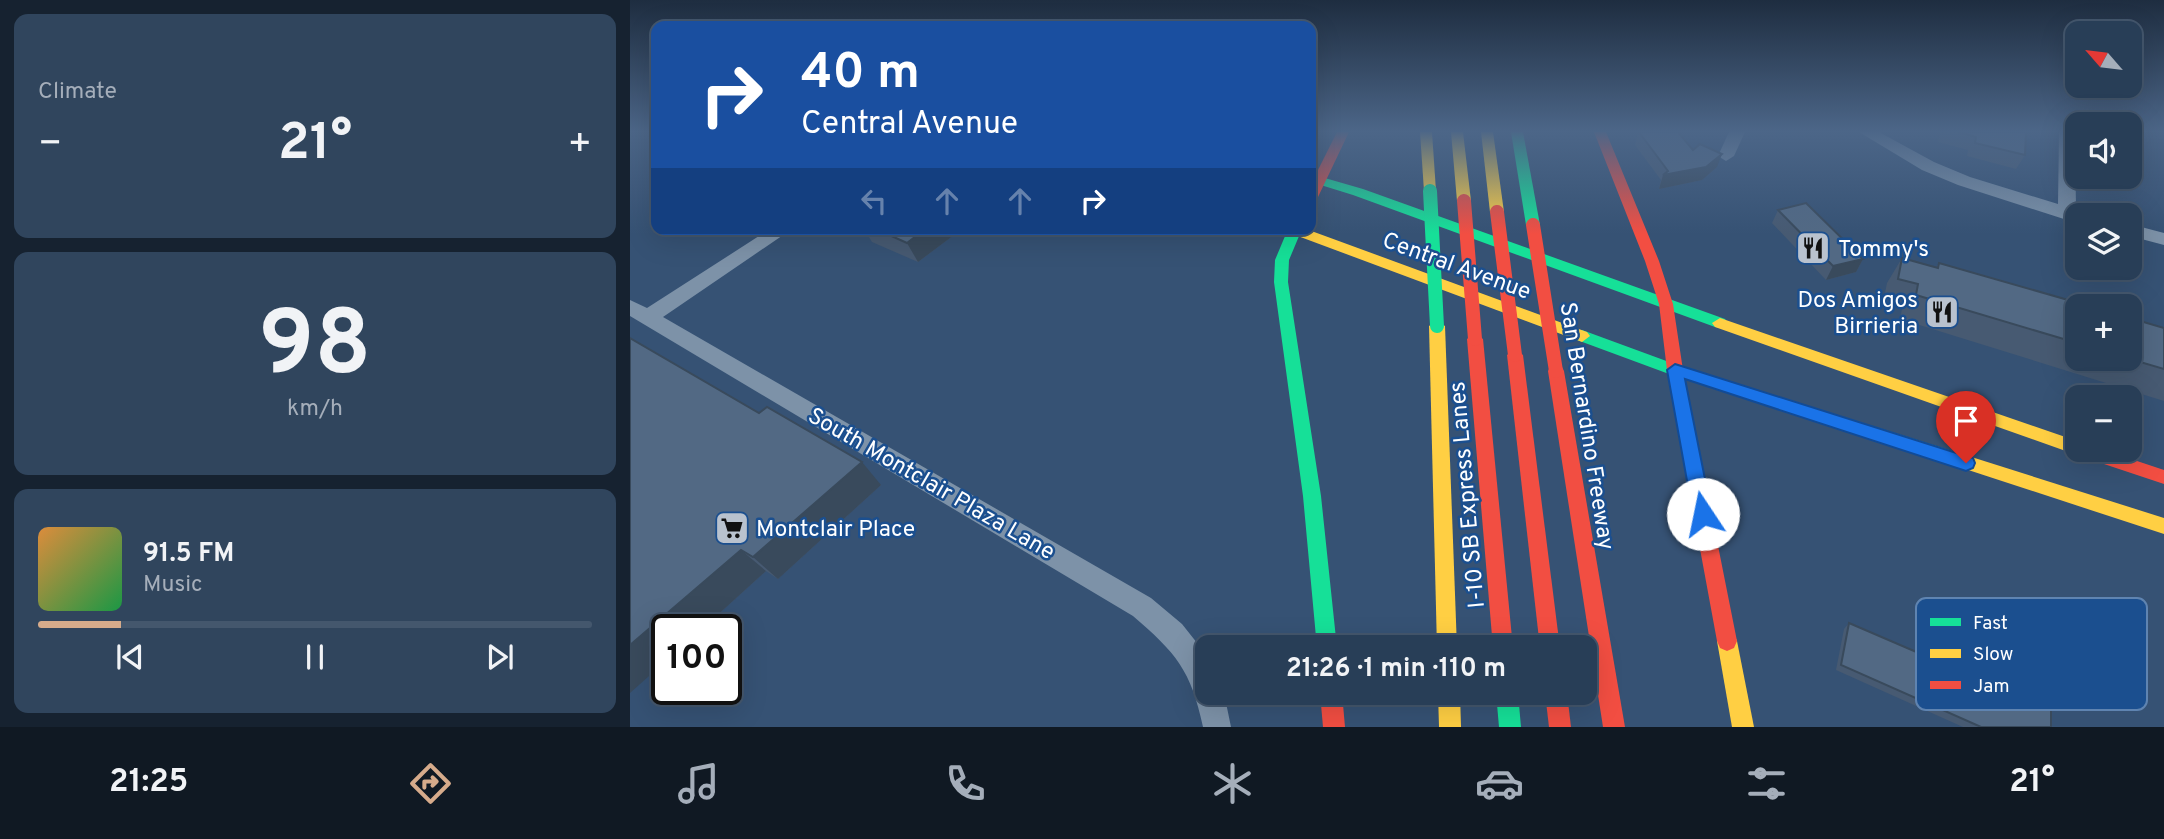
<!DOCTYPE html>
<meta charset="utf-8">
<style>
body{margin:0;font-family:Overpass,sans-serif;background:#30455d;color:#f1f3f6;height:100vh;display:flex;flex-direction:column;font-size:26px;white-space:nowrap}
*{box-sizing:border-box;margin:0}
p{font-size:23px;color:#a5aeba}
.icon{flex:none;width:38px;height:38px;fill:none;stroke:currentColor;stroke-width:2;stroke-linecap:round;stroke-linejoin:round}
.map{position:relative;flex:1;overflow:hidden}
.drawer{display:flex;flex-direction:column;gap:14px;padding:14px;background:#162230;width:630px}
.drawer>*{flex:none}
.hud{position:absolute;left:21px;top:21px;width:665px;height:214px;border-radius:14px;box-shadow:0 7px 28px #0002,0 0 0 2px #44576d;background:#1a4fa0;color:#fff;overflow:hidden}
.needle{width:46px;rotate:298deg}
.controls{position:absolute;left:1435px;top:21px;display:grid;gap:14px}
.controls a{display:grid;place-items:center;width:77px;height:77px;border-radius:14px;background:#283e57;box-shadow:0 7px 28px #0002,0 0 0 2px #44576d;font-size:35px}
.speed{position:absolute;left:21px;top:614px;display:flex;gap:14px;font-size:35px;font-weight:700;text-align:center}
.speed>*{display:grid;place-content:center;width:91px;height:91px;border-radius:50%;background:#283e57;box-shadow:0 7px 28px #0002,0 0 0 2px #44576d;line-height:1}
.speed .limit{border:4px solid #111;border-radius:10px;background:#fff;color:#111}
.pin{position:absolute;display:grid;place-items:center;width:60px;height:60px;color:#fff;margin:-72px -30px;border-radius:50% 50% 50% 0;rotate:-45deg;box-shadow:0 0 7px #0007}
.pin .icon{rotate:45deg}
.me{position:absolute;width:77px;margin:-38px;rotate:349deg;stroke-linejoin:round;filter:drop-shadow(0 0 5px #0008)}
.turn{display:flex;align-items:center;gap:24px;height:147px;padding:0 35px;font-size:32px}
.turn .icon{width:91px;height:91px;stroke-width:2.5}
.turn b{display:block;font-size:49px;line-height:60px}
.lanes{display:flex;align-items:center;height:66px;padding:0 35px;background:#0003;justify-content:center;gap:35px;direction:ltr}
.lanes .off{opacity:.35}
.big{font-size:52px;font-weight:700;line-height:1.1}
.drawer .widget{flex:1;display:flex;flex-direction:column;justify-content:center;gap:10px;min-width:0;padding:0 24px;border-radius:14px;background:#30455d}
.drawer .dial{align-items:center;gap:0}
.dial b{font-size:91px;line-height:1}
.song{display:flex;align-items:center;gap:21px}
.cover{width:84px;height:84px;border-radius:10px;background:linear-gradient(135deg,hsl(30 70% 55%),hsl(140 70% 35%))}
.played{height:7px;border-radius:4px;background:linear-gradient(90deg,#d6ab8b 15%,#44576d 15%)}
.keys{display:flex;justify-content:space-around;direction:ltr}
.heat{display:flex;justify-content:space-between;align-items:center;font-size:38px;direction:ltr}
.trip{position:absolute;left:565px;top:635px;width:402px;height:70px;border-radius:14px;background:#283e57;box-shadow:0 7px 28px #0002,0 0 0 2px #44576d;font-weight:700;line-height:70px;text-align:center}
.tab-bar{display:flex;height:112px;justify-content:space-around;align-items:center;background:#101923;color:#a5aeba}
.tab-bar .icon{width:49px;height:49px}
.tab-bar .selected{color:#d6ab8b}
.tab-bar b{font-size:32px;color:#f1f3f6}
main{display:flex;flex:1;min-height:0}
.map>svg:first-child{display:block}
</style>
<main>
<section class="drawer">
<div class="widget"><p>Climate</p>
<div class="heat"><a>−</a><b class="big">21°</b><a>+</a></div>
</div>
<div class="widget dial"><b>98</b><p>km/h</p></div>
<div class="widget">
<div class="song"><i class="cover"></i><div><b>91.5 FM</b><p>Music</p></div></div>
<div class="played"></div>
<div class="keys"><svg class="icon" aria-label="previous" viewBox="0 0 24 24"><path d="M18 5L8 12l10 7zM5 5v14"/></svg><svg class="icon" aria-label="pause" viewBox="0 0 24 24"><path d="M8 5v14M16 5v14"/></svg><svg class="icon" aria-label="next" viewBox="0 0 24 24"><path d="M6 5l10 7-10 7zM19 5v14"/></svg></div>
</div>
</section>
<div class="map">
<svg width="1534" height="727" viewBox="0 0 1534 727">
<rect width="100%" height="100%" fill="#365274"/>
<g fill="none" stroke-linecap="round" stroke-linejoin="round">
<g fill="#7d92a8" fill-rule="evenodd">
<polygon points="1099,132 1115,132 1104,156 1096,161 1088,156"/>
<polygon points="1229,132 1249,132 1304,162 1340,177 1428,204 1429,132 1445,132 1446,210 1455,215 1447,215 1447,222 1437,220 1328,185 1292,170"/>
<polygon points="1500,224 1534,233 1534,245 1500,236"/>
<path d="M140 229H162L33 317 521 598 552 624 575 653 578 693H594L601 727H573C561 670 546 653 503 616L0 316V300L17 308Z"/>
</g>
<g fill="#16e098" fill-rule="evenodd">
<polygon points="881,132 893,132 910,225 903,229 896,225"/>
<polygon points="681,174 733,189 1095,319 1098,323 1090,328 1085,327 723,195 681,182"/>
<polygon points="658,229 672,229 659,260 658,282 691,496 707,648 687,648 673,496 644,282 645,260"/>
<polygon points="952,330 1050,366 1332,454 1338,456 1341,461 1338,466 1332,468 1039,374 947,340 944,336"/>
<polygon points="866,693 888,693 891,727 869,727"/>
</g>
<g fill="#ffcf43" fill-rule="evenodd">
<polygon points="790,132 802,132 806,191 800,195 794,191"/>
<polygon points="821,132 833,132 841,201 834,205 827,201"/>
<polygon points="851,132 863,132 874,212 867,216 860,212"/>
<polygon points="655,229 676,229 957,332 960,336 952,342 947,340 657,232"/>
<polygon points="1090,318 1447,441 1447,450 1455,450 1447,455 1085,327 1082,323"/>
<polygon points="807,321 815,326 827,648 807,648 799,326"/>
<polygon points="1332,454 1534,518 1534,534 1326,466 1323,461 1326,456"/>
<polygon points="1097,631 1104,634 1107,641 1124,727 1102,727 1087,641 1090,634"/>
<polygon points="808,693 830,693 831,727 809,727"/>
</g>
<g fill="#f24e42" fill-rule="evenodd">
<polygon points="707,132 719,132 688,197 681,201 681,184"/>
<polygon points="964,132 976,132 1029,261 1043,304 1053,370 1107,641 1104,648 1097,651 1090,648 1087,641 1037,370 1029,304 1015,261"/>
<polygon points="845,333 853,339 883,648 863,648 837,339"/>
<polygon points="885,349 893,355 930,648 910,648 877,355"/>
<polygon points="926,365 932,367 934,371 995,727 973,727 918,371 920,367"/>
<polygon points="1447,445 1447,450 1474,450 1534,470 1534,484 1447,455 1444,450"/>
<polygon points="690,693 712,693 715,727 693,727"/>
<polygon points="915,693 937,693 941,727 919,727"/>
</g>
<polyline stroke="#16e098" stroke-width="14" points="800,191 807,326"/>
<g stroke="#f24e42" stroke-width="14">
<polyline points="834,201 845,339"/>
<polyline points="867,212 885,355"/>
<polyline points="903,225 926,371"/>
</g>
</g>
<g fill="#475a72">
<polygon points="1008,132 1063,150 1087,167 1072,180 1029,189 1031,180 1005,145"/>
<polygon points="1310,132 1396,132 1395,155 1386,169 1337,156 1338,150 1308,142"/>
<polygon points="1148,210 1233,259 1226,272 1196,280 1142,223"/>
<polygon points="234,229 332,229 288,262 242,242"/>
<polygon points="1272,258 1306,268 1309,263 1447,306 1447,359 1500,359 1534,328 1534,401 1270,319 1272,309 1253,303 1257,283"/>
<polygon points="0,338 251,485 148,579 136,571 71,630 37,630"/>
<polygon points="1219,623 1421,727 1333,727 1206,670 1214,629"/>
</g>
<g fill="#394a5c">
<polygon points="1092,154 1087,167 1072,180 1029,189 1033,175"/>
<polygon points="295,229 332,229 288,262 277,243"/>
<polygon points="1233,259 1226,272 1196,280 1203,266"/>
<polygon points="232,462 251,485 148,579 123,557"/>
<polygon points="111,550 136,571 71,630 37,630 37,660 0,693 0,645"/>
</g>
<g fill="#526984" stroke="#394a5c" stroke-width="2">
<polygon points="1009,132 1048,132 1063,150 1070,144 1092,154 1076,167 1033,175 1038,171"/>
<polygon points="1329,132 1396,132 1395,155 1345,143 1346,137"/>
<polygon points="1176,203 1233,259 1203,266 1148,210"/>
<polygon points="246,229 295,229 277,243"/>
<polygon points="1272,258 1308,268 1309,263 1459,306 1447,306 1447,343 1286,295 1288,284 1268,279"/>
<polygon points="1500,318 1534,328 1534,369 1500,359"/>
<polygon points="0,338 129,413 137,407 232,462 123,557 111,550 0,645"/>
<polygon points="1219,623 1421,710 1421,727 1351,727 1211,665"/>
</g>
<linearGradient id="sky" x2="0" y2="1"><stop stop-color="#1e2d40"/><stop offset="0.56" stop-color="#4c6688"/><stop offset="1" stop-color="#4c6688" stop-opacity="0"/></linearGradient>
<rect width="1534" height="234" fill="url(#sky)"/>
<polygon fill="#1a73e8" stroke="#114b97" stroke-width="2" points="1045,364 1336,456 1343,458 1345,463 1343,468 1336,471 1055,379 1082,514 1079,520 1073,522 1066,520 1063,514 1037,370"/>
<defs>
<g id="restaurant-square" transform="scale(1.75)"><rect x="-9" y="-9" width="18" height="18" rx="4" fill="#b9c2ce" stroke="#1b4f8f"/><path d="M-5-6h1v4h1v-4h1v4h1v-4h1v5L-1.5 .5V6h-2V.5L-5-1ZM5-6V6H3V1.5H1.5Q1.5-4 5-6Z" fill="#111"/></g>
<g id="supermarket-square" transform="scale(1.75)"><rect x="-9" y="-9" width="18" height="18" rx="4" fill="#b9c2ce" stroke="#1b4f8f"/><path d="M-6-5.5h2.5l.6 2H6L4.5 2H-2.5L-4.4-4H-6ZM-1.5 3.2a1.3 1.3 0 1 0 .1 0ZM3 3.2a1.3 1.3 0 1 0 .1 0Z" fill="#111"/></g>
</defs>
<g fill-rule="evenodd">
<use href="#restaurant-square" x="1183" y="248"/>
<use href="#restaurant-square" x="1312" y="312"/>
<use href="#supermarket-square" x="102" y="528"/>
</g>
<g text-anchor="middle" stroke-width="5" stroke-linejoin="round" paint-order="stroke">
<g font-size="23" fill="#fff" stroke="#1b4f8f" text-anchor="start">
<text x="1208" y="256">Tommy's</text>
<text x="1288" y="307" text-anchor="end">Dos Amigos<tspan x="1288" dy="26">Birrieria</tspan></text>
<text x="126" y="536">Montclair Place</text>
</g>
<g font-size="23" fill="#fff" stroke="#1b4f8f">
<text transform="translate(827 265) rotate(20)" y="8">Central Avenue</text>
<text transform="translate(958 426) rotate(81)" y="8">San Bernardino Freeway</text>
<text transform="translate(302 483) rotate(30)" y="8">South Montclair Plaza Lane</text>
<text transform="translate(836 495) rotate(-95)" y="8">I-10 SB Express Lanes</text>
</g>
</g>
<rect x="1286" y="598" width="231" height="112" rx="10" fill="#1b4f8f" stroke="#5f84b1" stroke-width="2"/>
<rect x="1300" y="618" width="31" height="8" fill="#16e098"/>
<rect x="1300" y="649" width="31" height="9" fill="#ffcf43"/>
<rect x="1300" y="681" width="31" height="8" fill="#f24e42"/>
<g font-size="19" fill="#fff">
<text x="1343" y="629">Fast</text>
<text x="1343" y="660">Slow</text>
<text x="1343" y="692">Jam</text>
</g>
</svg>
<div class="controls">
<a><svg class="needle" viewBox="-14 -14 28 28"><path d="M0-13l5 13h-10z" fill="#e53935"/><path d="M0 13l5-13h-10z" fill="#a5aeba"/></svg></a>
<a><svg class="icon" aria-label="sound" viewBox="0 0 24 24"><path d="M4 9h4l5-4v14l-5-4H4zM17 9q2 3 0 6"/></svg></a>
<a><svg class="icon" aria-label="layers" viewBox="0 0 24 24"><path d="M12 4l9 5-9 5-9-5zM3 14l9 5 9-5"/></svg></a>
<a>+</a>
<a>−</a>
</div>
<div class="speed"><div class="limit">100</div></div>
<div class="pin" style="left:1336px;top:463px;background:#d93025"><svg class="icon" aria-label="arrive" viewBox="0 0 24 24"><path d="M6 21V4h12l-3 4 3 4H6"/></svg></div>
<svg class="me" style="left:1073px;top:514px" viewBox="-20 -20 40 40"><circle r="19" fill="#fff"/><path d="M0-13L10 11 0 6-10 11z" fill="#1a73e8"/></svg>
<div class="trip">21:26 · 1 min · 110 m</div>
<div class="hud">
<div class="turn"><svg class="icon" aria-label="right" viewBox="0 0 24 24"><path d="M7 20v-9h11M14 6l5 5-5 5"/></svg><div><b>40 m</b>Central Avenue</div></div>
<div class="lanes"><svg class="icon off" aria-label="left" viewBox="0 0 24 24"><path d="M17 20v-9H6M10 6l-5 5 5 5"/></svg><svg class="icon off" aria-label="ahead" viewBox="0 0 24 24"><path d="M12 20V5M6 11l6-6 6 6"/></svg><svg class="icon off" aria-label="ahead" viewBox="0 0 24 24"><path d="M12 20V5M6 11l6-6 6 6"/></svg><svg class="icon" aria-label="right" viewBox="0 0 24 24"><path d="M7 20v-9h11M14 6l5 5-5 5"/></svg></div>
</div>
</div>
</main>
<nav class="tab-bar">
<b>21:25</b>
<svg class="icon selected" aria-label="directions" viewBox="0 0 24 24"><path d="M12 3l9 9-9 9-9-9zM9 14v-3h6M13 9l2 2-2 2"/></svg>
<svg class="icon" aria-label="music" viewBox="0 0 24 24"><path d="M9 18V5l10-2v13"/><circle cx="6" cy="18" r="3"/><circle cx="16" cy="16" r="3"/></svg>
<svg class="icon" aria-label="phone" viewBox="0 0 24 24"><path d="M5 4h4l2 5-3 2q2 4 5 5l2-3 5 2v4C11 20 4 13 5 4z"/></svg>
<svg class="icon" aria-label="climate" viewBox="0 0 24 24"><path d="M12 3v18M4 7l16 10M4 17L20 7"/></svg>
<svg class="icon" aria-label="car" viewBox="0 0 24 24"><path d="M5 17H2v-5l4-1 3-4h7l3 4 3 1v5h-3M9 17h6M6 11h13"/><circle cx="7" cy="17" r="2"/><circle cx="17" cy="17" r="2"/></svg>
<svg class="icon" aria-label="filters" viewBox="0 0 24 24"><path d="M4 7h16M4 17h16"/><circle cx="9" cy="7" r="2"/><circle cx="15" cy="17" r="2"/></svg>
<b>21°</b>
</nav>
